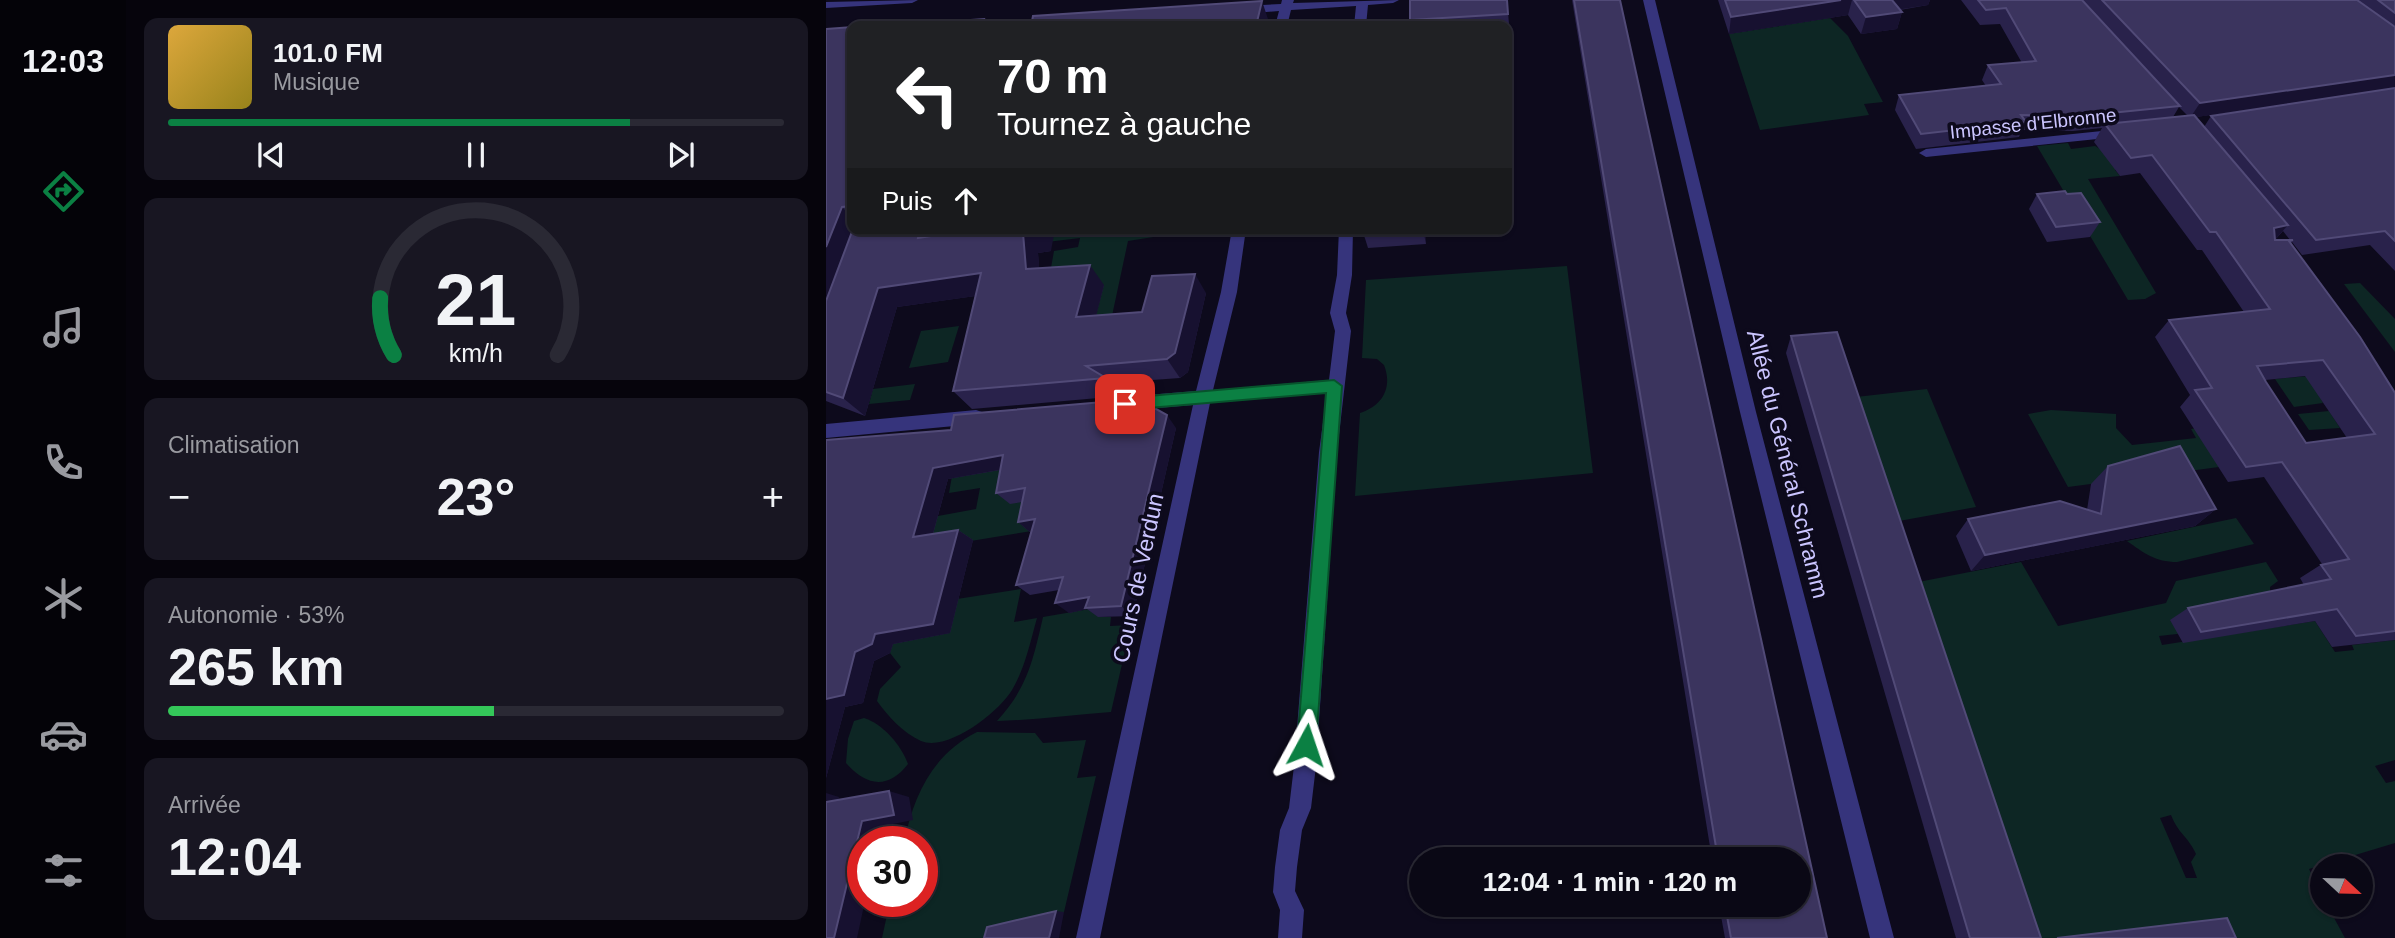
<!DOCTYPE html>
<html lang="fr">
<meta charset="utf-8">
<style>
body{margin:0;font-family:Arial,sans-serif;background:#181622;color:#f1f3f6;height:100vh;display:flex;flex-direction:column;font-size:26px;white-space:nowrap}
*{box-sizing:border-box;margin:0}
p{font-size:23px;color:#999aa0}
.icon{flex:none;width:38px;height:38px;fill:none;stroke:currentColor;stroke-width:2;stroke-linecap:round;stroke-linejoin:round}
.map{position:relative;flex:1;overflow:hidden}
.details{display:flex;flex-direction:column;gap:18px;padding:18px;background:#06040c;width:700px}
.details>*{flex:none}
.top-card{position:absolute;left:21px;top:21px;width:665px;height:214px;border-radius:14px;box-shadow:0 2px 5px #0004,0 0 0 2px #2a2934;background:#202124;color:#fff;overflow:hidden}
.needle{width:46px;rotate:112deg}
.fabs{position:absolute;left:1484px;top:854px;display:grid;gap:14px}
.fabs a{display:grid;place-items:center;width:63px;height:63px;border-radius:50%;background:#0a0815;box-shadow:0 2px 5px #0004,0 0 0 2px #2a2934;font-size:35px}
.speed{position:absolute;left:21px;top:826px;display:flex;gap:14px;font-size:35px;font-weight:700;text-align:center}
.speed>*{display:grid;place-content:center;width:91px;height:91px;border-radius:50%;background:#0a0815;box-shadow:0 2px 5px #0004,0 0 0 2px #2a2934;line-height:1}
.speed .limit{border:10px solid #d22;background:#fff;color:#111}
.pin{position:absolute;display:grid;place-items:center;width:60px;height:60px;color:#fff;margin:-30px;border-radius:14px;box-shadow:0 4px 10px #0006}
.me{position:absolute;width:77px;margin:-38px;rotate:5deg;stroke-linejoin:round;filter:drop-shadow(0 0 5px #0008)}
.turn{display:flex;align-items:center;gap:24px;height:147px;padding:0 35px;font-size:32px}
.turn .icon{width:91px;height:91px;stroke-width:2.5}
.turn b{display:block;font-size:49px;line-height:60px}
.then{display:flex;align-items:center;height:66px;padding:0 35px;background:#0003;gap:14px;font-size:26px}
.big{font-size:52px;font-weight:700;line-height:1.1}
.details .card{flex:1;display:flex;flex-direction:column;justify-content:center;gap:10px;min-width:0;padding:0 24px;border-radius:14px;background:#181622}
.details .dial{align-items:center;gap:0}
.dial svg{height:182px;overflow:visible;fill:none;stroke:#2a2934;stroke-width:7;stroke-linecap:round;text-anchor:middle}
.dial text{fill:#f1f3f6;stroke:none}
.song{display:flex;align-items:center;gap:21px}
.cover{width:84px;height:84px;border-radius:10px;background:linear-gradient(135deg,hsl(40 70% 55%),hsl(50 70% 35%))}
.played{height:7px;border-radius:4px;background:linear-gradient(90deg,#0b8043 75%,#2a2934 75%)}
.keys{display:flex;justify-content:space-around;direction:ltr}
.heat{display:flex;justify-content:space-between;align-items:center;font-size:38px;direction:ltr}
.charge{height:10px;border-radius:5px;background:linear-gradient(90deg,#34c759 53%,#2a2934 0)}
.trip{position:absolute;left:583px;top:847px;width:402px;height:70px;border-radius:35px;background:#0a0815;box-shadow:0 2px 5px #0004,0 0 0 2px #2a2934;font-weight:700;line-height:70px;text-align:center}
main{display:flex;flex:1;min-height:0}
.dock{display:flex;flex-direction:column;width:126px;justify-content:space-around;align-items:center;background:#040308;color:#999aa0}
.dock .icon{width:49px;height:49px}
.dock .selected{color:#0b8043}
.dock b{font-size:32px;color:#f1f3f6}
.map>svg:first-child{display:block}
</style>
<main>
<nav class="dock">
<b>12:03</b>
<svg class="icon selected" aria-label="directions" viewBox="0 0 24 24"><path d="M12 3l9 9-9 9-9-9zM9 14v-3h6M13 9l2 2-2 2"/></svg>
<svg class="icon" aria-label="music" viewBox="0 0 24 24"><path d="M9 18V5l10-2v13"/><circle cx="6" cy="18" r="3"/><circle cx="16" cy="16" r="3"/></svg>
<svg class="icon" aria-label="phone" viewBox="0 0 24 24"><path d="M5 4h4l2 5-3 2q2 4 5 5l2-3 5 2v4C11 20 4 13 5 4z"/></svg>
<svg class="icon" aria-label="climate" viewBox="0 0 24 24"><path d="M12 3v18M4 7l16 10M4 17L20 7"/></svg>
<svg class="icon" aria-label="car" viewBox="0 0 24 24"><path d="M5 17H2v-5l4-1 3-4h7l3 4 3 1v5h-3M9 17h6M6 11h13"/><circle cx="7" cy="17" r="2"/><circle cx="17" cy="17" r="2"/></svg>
<svg class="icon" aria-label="filters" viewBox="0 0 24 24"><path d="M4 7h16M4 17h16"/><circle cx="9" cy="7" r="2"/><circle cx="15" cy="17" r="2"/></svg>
</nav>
<section class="details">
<div class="card">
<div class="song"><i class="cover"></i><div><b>101.0 FM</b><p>Musique</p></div></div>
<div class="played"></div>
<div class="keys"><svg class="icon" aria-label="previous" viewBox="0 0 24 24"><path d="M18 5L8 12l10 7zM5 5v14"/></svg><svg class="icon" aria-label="pause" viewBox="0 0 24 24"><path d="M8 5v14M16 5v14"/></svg><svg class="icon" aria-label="next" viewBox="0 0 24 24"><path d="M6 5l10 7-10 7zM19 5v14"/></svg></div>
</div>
<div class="card dial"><svg viewBox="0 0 100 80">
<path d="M14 69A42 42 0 1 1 86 69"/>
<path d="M14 69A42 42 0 0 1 8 44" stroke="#0b8043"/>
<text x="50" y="56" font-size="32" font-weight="700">21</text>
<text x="50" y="72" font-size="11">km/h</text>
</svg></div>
<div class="card"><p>Climatisation</p>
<div class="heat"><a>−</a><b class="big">23°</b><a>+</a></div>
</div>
<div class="card"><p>Autonomie · 53%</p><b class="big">265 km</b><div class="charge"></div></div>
<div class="card"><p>Arrivée</p><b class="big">12:04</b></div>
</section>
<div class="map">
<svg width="1569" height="938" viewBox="0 0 1569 938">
<rect width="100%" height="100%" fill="#0d0a1c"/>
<g fill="#0d2624" fill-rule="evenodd">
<polygon points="1004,18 1022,36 1057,102 1038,104 1043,115 934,130 903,34"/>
<polygon points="1242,143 1245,149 1269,146 1290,158 1289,170 1294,176 1262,179 1330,293 1319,299 1302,300 1211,146"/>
<polygon points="216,229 341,229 340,235 302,241 280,344 221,290 228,251 252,247 254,238 213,243"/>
<path d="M741 266 767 473 529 496 534 413C556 406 567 388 558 365L551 359 536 358 540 280Z"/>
<polygon points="1534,283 1569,319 1569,352 1518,284"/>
<polygon points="133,326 122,362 83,368 95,331"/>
<polygon points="1483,376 1497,403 1468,407 1449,379"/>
<polygon points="89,384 84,400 43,404 47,389"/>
<polygon points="1101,389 1150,507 1062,523 1021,398"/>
<polygon points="1225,410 1290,414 1290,428 1306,445 1370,438 1365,429 1384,426 1393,467 1242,487 1202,414"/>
<polygon points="1503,411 1514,428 1483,430 1472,414"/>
<polygon points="190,467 212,499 206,531 90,550 112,516 150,509 154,488 123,493 126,476"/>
<path d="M1410 518 1428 544 1351 562C1329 562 1318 553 1301 541Z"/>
<path d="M1195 562 1232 626 1340 603 1350 581 1440 562 1452 581 1444 587V593L1351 634 1333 636 1336 645 1489 621 1509 652 1528 650 1526 645 1569 640V760L1549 766 1560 783 1569 781V843L1483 869 1496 895V905H1501L1519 938H1198L1082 584ZM1345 815C1353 835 1362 836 1370 854L1365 862 1371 878H1360L1334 818Z"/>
<path d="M195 589 188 622 211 618C204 643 199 668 186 690 173 712 122 752 95 741 77 733 62 716 51 701L54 689 75 667 64 653 67 643 123 633 131 599Z"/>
<path d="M275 607 272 617H285L284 626 305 625 285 712C247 715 210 720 171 721 202 687 207 660 217 617Z"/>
<path d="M38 718C57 724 75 745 82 764 62 790 40 786 20 763L22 739 28 721Z"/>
<path d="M151 732 209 733 217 743 260 740 251 778 270 776 238 912 168 938H56L64 901H96V842H78C88 795 106 755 151 732Z"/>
</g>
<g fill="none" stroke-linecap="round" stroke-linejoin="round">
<g fill="#36347c" fill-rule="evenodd">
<polygon points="92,0 86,3 0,8 0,2"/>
<polygon points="456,0 468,0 467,3 573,0 567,3 542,5 540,26 528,26 530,6 465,10 461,26 449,26 453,11 417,14 411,10 417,6 455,4"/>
<polygon points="817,0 829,0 930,412 1068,938 1044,938 914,412"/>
<polygon points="228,19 232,20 232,26 170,26 176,22"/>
<polygon points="1295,129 1302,133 1300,136 1100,157 1093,153 1100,149"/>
<polygon points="406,229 420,229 411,292 387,390 503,380 509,331 504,313 511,275 513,229 527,229 526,275 520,313 525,331 511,452 490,766 485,808 476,830 471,867 469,891 478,910 476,938 452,938 454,910 447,892 449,867 454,830 463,808 468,766 493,452 501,393 384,403 274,938 250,938 367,405 296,411 288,404 296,397 370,391 395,292"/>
<polygon points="150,410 156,412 158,417 156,422 150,424 0,438 0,424"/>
</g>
</g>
<g fill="#29224b" fill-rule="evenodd">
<polygon points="681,0 684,36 681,36 681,26 585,26 584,20"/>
<polygon points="746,0 794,0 1001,938 899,938 893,905 973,905 973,859 886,859"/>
<polygon points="892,0 1104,0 1102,5 1074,10 1076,12 1071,29 1035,34 1022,15 903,34"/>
<path d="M1135 0H1569V271L1544 245 1476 255 1466 242 1465 243 1569 393V640L1506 647 1489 621 1357 643 1344 620 1362 608 1478 585 1474 578 1496 564 1438 477 1402 482 1354 407 1364 395 1329 337 1343 320 1418 312 1376 250H1371L1314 173 1294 176 1268 142 1276 128 1247 131 1196 130 1193 137 1090 149 1069 110 1073 95 1160 86 1156 80 1162 65 1196 63 1174 24 1154 25ZM1472 102 1385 116 1378 127 1370 117ZM1353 107 1362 116 1347 117ZM1457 231 1464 240H1449ZM1479 376 1521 438 1480 443 1439 380Z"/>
<polygon points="26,27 26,229 116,234 225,251 212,253 213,268 278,285 270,315 316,312 380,293 362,372 354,378 285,383 295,396 146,409 127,391 149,296 71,307 39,416 0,401 0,29"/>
<polygon points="1211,194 1241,194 1274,222 1264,237 1221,242 1203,209"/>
<polygon points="536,229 600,229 600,244 542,248"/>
<polygon points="965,336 1215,938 1130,938 960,353"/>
<polygon points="350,428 307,616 272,617 261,609 243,613 233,590 204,595 190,585 205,533 192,522 196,502 184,504 170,493 174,470 122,479 107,534 132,530 147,540 124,633 67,644 64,653 48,661 37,703 19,707 0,778 0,440"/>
<polygon points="1282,466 1390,509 1369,526 1145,571 1130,536 1142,519 1261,510 1265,484"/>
</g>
<g fill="#171130">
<polygon points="1015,0 1026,0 1022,15 903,34 905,17"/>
<polygon points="1060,0 1104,0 1102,5 1057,12"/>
<polygon points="436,1 443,22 442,26 430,26"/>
<polygon points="1076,12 1071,29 1035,34 1040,17"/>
<polygon points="158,19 162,26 156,26"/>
<polygon points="1569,75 1569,88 1364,118 1374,103"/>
<polygon points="16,207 26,217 26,229 35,229 0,321 0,247"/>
<polygon points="1462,225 1446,243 1448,228"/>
<polygon points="94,229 118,229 110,258 92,238"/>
<polygon points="210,229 229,229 225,251 212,253 215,289 200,269 197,233"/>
<polygon points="337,229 385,229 340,235"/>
<polygon points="597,229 600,229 600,244"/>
<polygon points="264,265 278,285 265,336 250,317"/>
<polygon points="155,273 171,293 71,307 39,416 17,398 52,288"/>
<polygon points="369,274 380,293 362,372 354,378 341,359"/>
<polygon points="341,415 350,428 307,616 295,606"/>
<polygon points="177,455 190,467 122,479 103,548 87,537 107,468"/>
<polygon points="1390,509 1369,526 1145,571 1159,555"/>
<polygon points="209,519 205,533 192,522"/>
<polygon points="132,530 147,540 124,633 67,644 64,653 48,661 37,703 19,707 0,778 0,699 29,652 49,634"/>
<polygon points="263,597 259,608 261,609 243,613 229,603"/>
<polygon points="63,791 83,797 87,820 57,826 53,842 37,842 37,901 39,901 31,938 8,938 36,821"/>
<polygon points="0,793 13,797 10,810 0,807"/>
<polygon points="230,911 238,912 233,938 223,938"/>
</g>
<g fill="#3b345e" stroke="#514a77" stroke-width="2" fill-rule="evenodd">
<polygon points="584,0 681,0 682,14 584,20"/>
<polygon points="748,0 794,0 1001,938 905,938 899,905 973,905 973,859 892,859"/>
<polygon points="899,0 1015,0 905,17"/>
<polygon points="1028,0 1066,0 1076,12 1040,17"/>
<polygon points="1152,0 1256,0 1354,106 1255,116 1195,115 1200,122 1095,134 1073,95 1175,84 1162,65 1210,61 1180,8 1160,10"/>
<polygon points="1276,0 1531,0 1569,27 1569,75 1374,103"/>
<polygon points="1552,0 1569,0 1569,13"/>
<polygon points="436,1 430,26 205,26 207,16"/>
<polygon points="158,19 156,26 108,26 115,22"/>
<polygon points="26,27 26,206 16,207 0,247 0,29"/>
<polygon points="1569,88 1569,241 1559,231 1490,240 1385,116"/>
<path d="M1368 115 1462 225 1448 228 1449 240H1467L1463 241 1534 337 1569 393V631L1530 636 1511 609 1375 632 1362 608 1505 579 1495 565 1523 559 1456 462 1420 467 1369 390 1386 388 1343 320 1444 309 1390 232H1384L1326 155 1305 158 1279 124ZM1497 360 1549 434 1480 443 1440 382 1431 366Z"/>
<polygon points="1239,191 1241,194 1255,193 1274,222 1230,227 1211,194"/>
<polygon points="27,229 94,229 92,238 150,229 210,229 210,231 197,233 200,269 264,265 250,317 316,312 326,276 369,274 349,353 341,359 260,366 280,378 127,391 155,273 52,288 17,398 0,392 0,301"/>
<polygon points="1011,332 1215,938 1144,938 965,336"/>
<polygon points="312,399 341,415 295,606 259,608 263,597 229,603 237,577 190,585 209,519 192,522 199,488 170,493 177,455 107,468 87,537 132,530 107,624 49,634 46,644 29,652 18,695 0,699 0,440 125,430 128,415"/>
<polygon points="1354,446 1390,509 1159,555 1142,519 1234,501 1275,514 1282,466"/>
<polygon points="63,791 68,815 36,821 8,938 0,938 0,802"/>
<polygon points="230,911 223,938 158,938 161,927"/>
<polygon points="1401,918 1410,938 1231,938"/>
</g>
<polygon fill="#0b8043" stroke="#07532c" stroke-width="2" points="508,380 516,386 490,745 487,751 480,754 474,751 471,745 500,393 299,410 292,404 299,398"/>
<g text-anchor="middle" stroke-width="7" stroke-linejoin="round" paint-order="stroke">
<g font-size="19" fill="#cbc5ff" stroke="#0d0a1c">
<text transform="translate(1207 123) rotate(-6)" y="7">Impasse d'Elbronne</text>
</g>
<g font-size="23" fill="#cbc5ff" stroke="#0d0a1c">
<text transform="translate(962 464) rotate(76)" y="8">Allée du Général Schramm</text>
<text transform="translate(312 578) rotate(-78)" y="8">Cours de Verdun</text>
</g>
</g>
</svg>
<div class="fabs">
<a><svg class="needle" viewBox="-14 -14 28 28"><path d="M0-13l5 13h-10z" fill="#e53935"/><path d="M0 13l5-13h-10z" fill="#999aa0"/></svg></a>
</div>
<div class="speed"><div class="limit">30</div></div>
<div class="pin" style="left:299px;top:404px;background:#d93025"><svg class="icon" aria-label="arrive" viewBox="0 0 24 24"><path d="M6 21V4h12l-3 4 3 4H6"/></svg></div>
<svg class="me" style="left:480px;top:745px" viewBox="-20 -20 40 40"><path d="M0-17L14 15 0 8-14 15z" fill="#0b8043" stroke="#fff" stroke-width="4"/></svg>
<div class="trip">12:04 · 1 min · 120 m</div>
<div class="top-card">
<div class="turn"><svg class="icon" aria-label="left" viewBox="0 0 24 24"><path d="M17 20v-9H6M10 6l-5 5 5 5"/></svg><div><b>70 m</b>Tournez à gauche</div></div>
<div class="then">Puis<svg class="icon" aria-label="ahead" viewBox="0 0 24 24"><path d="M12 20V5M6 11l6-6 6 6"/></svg></div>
</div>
</div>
</main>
